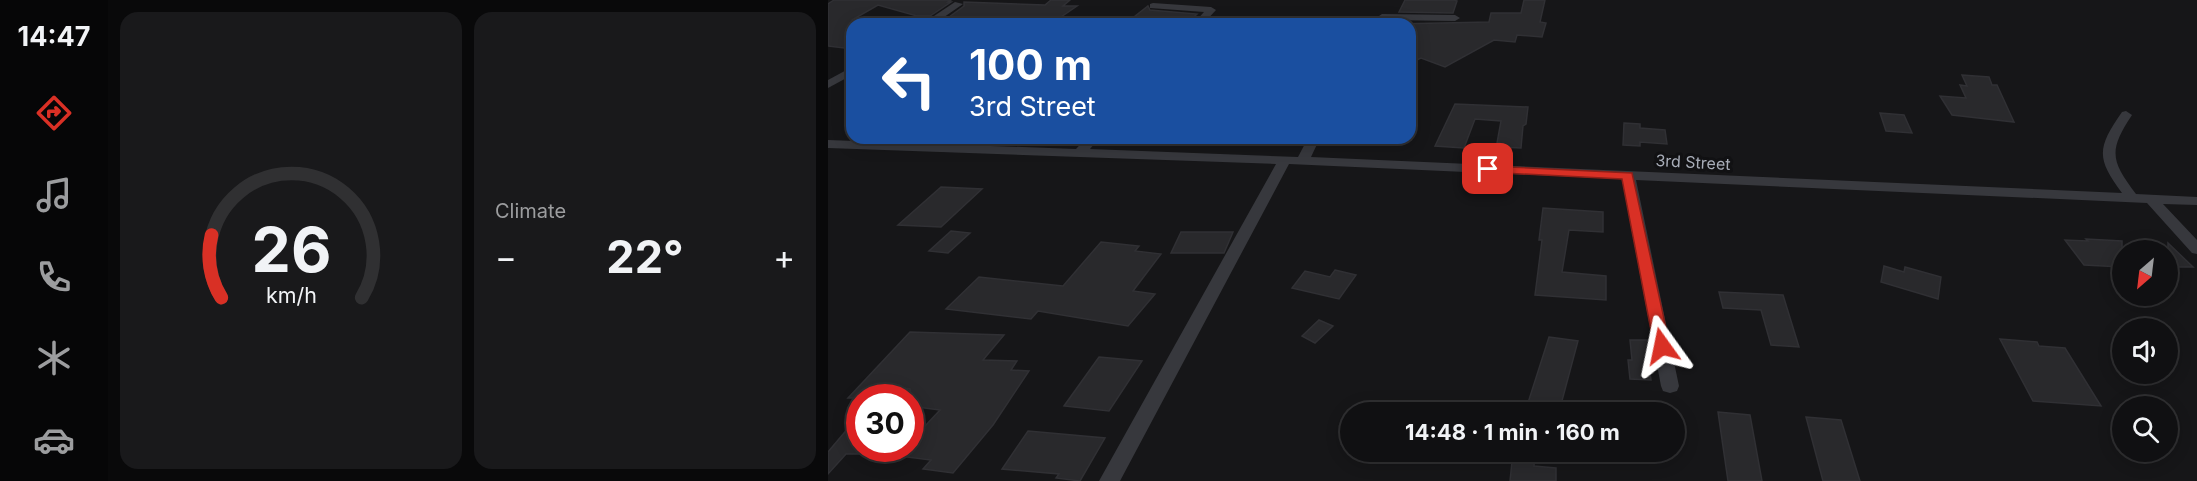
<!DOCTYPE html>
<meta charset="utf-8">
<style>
body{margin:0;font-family:Inter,sans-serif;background:#19191b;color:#f1f3f6;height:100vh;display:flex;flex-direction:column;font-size:22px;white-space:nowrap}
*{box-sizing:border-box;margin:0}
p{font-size:20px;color:#9c9d9f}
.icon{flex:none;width:33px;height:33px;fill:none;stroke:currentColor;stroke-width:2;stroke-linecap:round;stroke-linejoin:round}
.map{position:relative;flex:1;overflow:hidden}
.details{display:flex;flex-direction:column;gap:12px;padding:12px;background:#09090a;width:720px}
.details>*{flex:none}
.hud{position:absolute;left:18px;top:18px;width:570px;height:126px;border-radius:18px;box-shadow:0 3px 15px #0003,0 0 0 2px #303032;background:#1a4fa0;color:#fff;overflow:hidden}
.needle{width:39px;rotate:208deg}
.tools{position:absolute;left:1284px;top:240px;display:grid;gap:12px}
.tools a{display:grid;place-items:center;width:66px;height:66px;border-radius:50%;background:#101012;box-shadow:0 3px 15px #0003,0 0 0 2px #303032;font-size:30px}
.speed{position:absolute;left:18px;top:384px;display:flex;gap:12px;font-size:30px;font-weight:700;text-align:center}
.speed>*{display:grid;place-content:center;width:78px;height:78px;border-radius:50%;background:#101012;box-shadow:0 3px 15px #0003,0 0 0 2px #303032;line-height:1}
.speed .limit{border:9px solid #d22;background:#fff;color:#111}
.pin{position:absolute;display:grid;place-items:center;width:51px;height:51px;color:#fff;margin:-26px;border-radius:12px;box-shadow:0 3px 9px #0006}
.me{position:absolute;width:66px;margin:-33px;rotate:348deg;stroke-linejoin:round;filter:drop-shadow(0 0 4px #0008)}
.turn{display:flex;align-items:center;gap:21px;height:126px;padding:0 24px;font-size:27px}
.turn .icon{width:78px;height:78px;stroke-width:2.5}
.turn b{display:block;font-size:42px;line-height:51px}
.big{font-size:45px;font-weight:700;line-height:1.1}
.details .card{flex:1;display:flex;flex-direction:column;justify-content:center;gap:9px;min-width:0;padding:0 21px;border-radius:18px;background:#19191b}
.details .dial{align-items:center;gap:0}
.dial svg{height:156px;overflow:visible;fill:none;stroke:#303032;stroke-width:7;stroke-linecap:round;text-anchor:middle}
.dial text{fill:#f1f3f6;stroke:none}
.heat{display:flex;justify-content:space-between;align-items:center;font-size:33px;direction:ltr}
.details .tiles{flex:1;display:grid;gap:12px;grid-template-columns:repeat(2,1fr)}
.trip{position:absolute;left:512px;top:402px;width:345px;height:60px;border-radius:30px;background:#101012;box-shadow:0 3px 15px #0003,0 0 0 2px #303032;font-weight:700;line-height:60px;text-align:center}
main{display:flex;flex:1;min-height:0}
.tab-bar{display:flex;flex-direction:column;width:108px;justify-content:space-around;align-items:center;background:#060607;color:#9c9d9f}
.tab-bar .icon{width:42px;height:42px}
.tab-bar .current{color:#d93025}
.tab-bar b{font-size:27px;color:#f1f3f6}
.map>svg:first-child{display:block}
</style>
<main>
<nav class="tab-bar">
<b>14:47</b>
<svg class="icon current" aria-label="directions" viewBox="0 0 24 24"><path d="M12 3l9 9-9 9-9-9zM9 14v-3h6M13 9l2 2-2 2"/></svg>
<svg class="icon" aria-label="music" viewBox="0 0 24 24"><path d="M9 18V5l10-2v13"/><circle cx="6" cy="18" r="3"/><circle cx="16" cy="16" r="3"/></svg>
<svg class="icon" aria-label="phone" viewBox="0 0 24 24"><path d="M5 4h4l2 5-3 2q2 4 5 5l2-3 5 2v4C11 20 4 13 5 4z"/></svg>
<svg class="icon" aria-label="climate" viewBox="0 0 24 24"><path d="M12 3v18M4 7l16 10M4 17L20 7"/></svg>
<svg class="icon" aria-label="car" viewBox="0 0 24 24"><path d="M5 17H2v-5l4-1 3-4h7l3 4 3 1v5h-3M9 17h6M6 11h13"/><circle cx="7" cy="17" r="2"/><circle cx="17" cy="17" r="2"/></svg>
</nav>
<section class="details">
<div class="tiles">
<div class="card dial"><svg viewBox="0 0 100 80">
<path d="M14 69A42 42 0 1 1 86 69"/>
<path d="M14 69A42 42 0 0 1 9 37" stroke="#d93025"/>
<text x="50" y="56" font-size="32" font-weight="700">26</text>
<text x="50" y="72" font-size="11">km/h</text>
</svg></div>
<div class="card"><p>Climate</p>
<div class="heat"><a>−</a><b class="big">22°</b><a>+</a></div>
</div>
</div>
</section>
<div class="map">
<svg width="1369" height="481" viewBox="0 0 1369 481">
<rect width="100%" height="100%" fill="#161618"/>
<g fill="#29292c" stroke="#303034" stroke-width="1.5">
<polygon points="6,0 123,0 120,2 123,2 102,16 89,16 50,5 24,20 24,49 0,46 0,4"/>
<polygon points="223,0 242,0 235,6 249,6 227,21 219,21 215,24 195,24 200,19 121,17 136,6 136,2 217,5"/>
<polygon points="577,0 626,0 629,1 625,13 571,12"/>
<polygon points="696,0 717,0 712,22 718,23 714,37 689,35 687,42 666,40 617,67 593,58 589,60 582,57 582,24 566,24 661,22 663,13 693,13"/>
<polygon points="320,6 322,10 369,14 358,24 297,24"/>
<polygon points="1134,75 1161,77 1164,85 1169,85 1186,122 1124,115 1112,96 1138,98 1132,85 1139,86"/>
<polygon points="627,104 700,107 698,124 695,126 693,148 672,147 672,143 669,143 673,121 647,119 636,148 607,146"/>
<polygon points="1052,113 1076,115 1084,133 1058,131"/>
<polygon points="796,123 812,124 812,128 837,130 839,144 812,142 812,146 795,145"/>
<polygon points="113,187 154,189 113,227 70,225"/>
<polygon points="715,208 775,212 775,232 741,230 734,272 778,276 778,300 707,295 714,240 711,240"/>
<polygon points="123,231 142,233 120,253 101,251"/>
<polygon points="353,232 405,232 396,253 343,253"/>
<polygon points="1258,239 1294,241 1294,267 1256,265 1237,240 1260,241"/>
<polygon points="273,242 311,246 307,251 333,254 305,291 327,294 300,326 210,311 203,319 118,309 151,277 235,286"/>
<polygon points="1340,243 1365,267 1340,267"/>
<polygon points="1056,266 1076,272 1077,267 1113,277 1110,299 1053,282"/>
<polygon points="507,270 528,275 511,299 464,288 477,271 502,277"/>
<polygon points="891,292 955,295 971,347 943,345 933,310 895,308"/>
<polygon points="491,320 505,326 487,343 474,336"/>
<polygon points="82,332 176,335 155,360 189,361 183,370 201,371 165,425 125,473 95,469 103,460 71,456 77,448 82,448 82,442 112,410 82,406 82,389 59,387 50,398 20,398"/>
<polygon points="721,337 750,341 731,412 698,409"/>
<polygon points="1172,339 1209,342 1211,346 1237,348 1273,406 1205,401"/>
<polygon points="802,340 822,340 826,359 820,359 823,380 802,379 800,360 804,360"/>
<polygon points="271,357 314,361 281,411 236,406"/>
<polygon points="890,412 922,415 934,481 900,481"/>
<polygon points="32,414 32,454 18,454 0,474 0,452"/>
<polygon points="978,417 1013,420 1032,481 995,481"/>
<polygon points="200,431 277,438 252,481 228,478 231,474 174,469"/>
<polygon points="685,452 707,452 706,466 728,468 728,481 682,481"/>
</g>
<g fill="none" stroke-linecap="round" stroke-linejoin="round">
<g fill="#37383d" fill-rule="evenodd">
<polygon points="127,2 135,4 106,24 94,24"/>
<polygon points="325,3 383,7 388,10 375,24 365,24 376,12 322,8 322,4"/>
<polygon points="554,14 627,15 632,18 627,21 556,20 550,24 539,24"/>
<polygon points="24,67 24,75 0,88 0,80"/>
<path d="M1298 111 1304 115C1280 151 1283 161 1308 194L1369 197V205L1335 204 1369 240V254L1364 253 1319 203 808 180 851 386 849 391 842 393 835 391 833 386 794 179 461 164 292 481H271L448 164 0 148V140L248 149 258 138H271L262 149 470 157 480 138H492L483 157 1294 193C1268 158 1269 148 1294 112Z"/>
</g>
</g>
<polygon fill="#d93025" stroke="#8d1f18" stroke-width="1.5" points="660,166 804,173 842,346 839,351 828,351 826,346 794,179 656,172 656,167"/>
<g text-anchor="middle" stroke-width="6" stroke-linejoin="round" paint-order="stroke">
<g font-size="16" fill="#a8adb8" stroke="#111113">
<text transform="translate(865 162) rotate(3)" y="6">3rd Street</text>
</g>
</g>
</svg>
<div class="tools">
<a><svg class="needle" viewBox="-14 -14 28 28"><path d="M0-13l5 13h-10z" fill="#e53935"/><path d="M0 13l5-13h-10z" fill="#9c9d9f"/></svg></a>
<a><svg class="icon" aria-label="sound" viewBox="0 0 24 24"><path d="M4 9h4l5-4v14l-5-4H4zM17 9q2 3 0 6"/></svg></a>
<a><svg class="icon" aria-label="search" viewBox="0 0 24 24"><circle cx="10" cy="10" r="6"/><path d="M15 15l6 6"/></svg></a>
</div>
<div class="speed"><div class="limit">30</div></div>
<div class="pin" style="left:660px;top:169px;background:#d93025"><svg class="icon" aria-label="arrive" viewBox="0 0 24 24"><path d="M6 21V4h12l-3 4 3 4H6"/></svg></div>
<svg class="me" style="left:834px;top:346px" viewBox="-20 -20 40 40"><path d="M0-17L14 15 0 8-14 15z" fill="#d93025" stroke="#fff" stroke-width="4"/></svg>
<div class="trip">14:48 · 1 min · 160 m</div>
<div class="hud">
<div class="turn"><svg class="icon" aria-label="left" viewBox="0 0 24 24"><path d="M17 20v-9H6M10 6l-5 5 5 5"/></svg><div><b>100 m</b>3rd Street</div></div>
</div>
</div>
</main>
